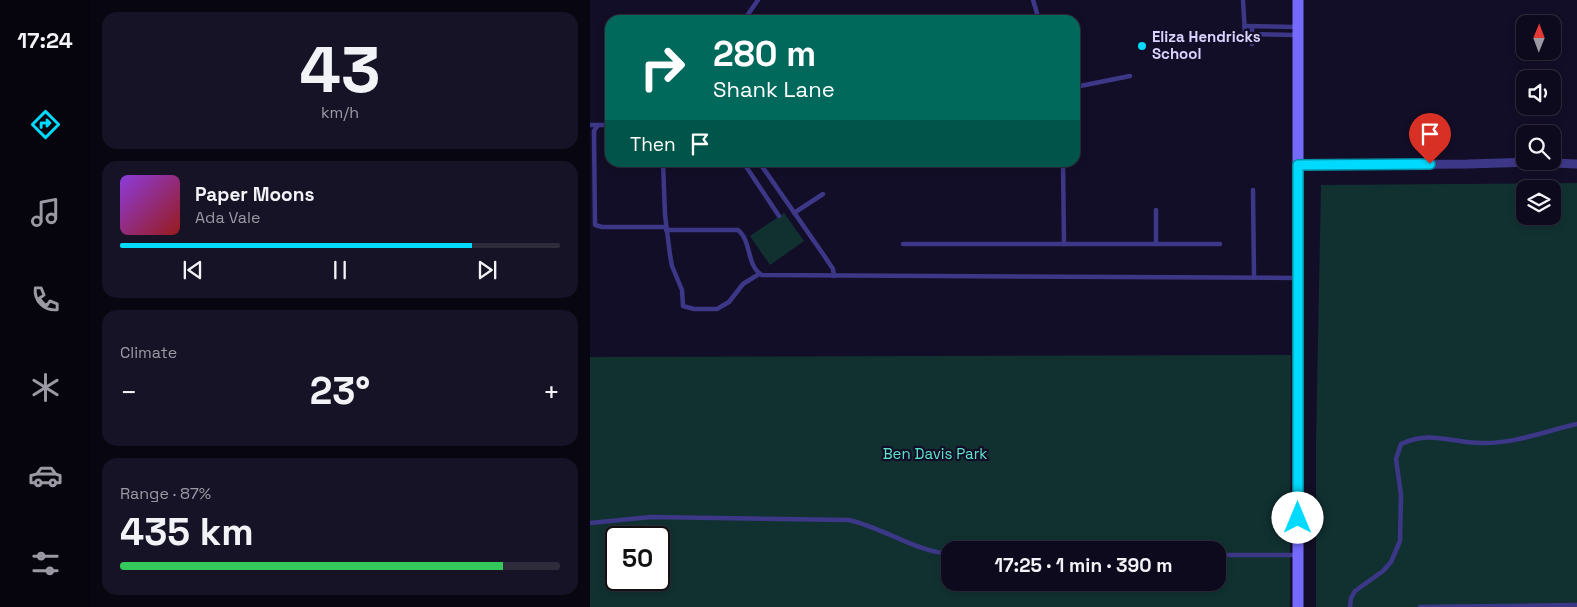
<!DOCTYPE html>
<meta charset="utf-8">
<style>
body{margin:0;font-family:"Space Grotesk",sans-serif;background:#171326;color:#f1f3f6;height:100vh;display:flex;flex-direction:column;font-size:19px;white-space:nowrap}
*{box-sizing:border-box;margin:0}
p{font-size:16px;color:#9b9aa4}
.icon{flex:none;width:28px;height:28px;fill:none;stroke:currentColor;stroke-width:2;stroke-linecap:round;stroke-linejoin:round}
.map{position:relative;flex:1;overflow:hidden}
.details{display:flex;flex-direction:column;gap:12px;padding:12px;background:#080610;width:500px}
.details>*{flex:none}
.top-card{position:absolute;left:15px;top:15px;width:475px;height:152px;border-radius:15px;box-shadow:0 2px 8px #0003,0 0 0 1px #2e2b3b;background:#00695c;color:#fff;overflow:hidden}
.needle{width:32px;rotate:1deg}
.buttons{position:absolute;left:926px;top:15px;display:grid;gap:10px}
.buttons a{display:grid;place-items:center;width:45px;height:45px;border-radius:10px;background:#0e0a1d;box-shadow:0 2px 8px #0003,0 0 0 1px #2e2b3b;font-size:25px}
.speed{position:absolute;left:15px;top:526px;display:flex;gap:10px;font-size:25px;font-weight:700;text-align:center}
.speed>*{display:grid;place-content:center;width:65px;height:65px;border-radius:50%;background:#0e0a1d;box-shadow:0 2px 8px #0003,0 0 0 1px #2e2b3b;line-height:1}
.speed .limit{border:2px solid #111;border-radius:8px;background:#fff;color:#111}
.pin{position:absolute;display:grid;place-items:center;width:42px;height:42px;color:#fff;margin:-51px -21px;border-radius:50% 50% 50% 0;rotate:-45deg;box-shadow:0 0 5px #0007}
.pin .icon{rotate:45deg}
.me{position:absolute;width:55px;margin:-28px;rotate:0deg;stroke-linejoin:round;filter:drop-shadow(0 0 4px #0008)}
.turn{display:flex;align-items:center;gap:18px;height:105px;padding:0 25px;font-size:22px}
.turn .icon{width:65px;height:65px;stroke-width:2.5}
.turn b{display:block;font-size:35px;line-height:42px}
.then{display:flex;align-items:center;height:48px;padding:0 25px;background:#0003;gap:10px;font-size:19px}
.big{font-size:38px;font-weight:800;line-height:1.1}
.details .widget{flex:1;display:flex;flex-direction:column;justify-content:center;gap:8px;min-width:0;padding:0 18px;border-radius:15px;background:#171326}
.details .dial{align-items:center;gap:0}
.dial b{font-size:65px;line-height:1}
.song{display:flex;align-items:center;gap:15px}
.cover{width:60px;height:60px;border-radius:8px;background:linear-gradient(135deg,hsl(270 70% 55%),hsl(0 70% 35%))}
.played{height:5px;border-radius:2px;background:linear-gradient(90deg,#00dafe 80%,#2e2b3b 80%)}
.keys{display:flex;justify-content:space-around;direction:ltr}
.heat{display:flex;justify-content:space-between;align-items:center;font-size:28px;direction:ltr}
.charge{height:8px;border-radius:4px;background:linear-gradient(90deg,#34c759 87%,#2e2b3b 0)}
.trip{position:absolute;left:351px;top:541px;width:285px;height:50px;border-radius:15px;background:#0e0a1d;box-shadow:0 2px 8px #0003,0 0 0 1px #2e2b3b;font-weight:800;line-height:50px;text-align:center}
main{display:flex;flex:1;min-height:0}
.tab-bar{display:flex;flex-direction:column;width:90px;justify-content:space-around;align-items:center;background:#06040c;color:#9b9aa4}
.tab-bar .icon{width:35px;height:35px}
.tab-bar .on{color:#00dafe}
.tab-bar b{font-size:22px;color:#f1f3f6}
.map>svg:first-child{display:block}
</style>
<main>
<nav class="tab-bar">
<b>17:24</b>
<svg class="icon on" aria-label="directions" viewBox="0 0 24 24"><path d="M12 3l9 9-9 9-9-9zM9 14v-3h6M13 9l2 2-2 2"/></svg>
<svg class="icon" aria-label="music" viewBox="0 0 24 24"><path d="M9 18V5l10-2v13"/><circle cx="6" cy="18" r="3"/><circle cx="16" cy="16" r="3"/></svg>
<svg class="icon" aria-label="phone" viewBox="0 0 24 24"><path d="M5 4h4l2 5-3 2q2 4 5 5l2-3 5 2v4C11 20 4 13 5 4z"/></svg>
<svg class="icon" aria-label="climate" viewBox="0 0 24 24"><path d="M12 3v18M4 7l16 10M4 17L20 7"/></svg>
<svg class="icon" aria-label="car" viewBox="0 0 24 24"><path d="M5 17H2v-5l4-1 3-4h7l3 4 3 1v5h-3M9 17h6M6 11h13"/><circle cx="7" cy="17" r="2"/><circle cx="17" cy="17" r="2"/></svg>
<svg class="icon" aria-label="filters" viewBox="0 0 24 24"><path d="M4 7h16M4 17h16"/><circle cx="9" cy="7" r="2"/><circle cx="15" cy="17" r="2"/></svg>
</nav>
<section class="details">
<div class="widget dial"><b>43</b><p>km/h</p></div>
<div class="widget">
<div class="song"><i class="cover"></i><div><b>Paper Moons</b><p>Ada Vale</p></div></div>
<div class="played"></div>
<div class="keys"><svg class="icon" aria-label="previous" viewBox="0 0 24 24"><path d="M18 5L8 12l10 7zM5 5v14"/></svg><svg class="icon" aria-label="pause" viewBox="0 0 24 24"><path d="M8 5v14M16 5v14"/></svg><svg class="icon" aria-label="next" viewBox="0 0 24 24"><path d="M6 5l10 7-10 7zM19 5v14"/></svg></div>
</div>
<div class="widget"><p>Climate</p>
<div class="heat"><a>−</a><b class="big">23°</b><a>+</a></div>
</div>
<div class="widget"><p>Range · 87%</p><b class="big">435 km</b><div class="charge"></div></div>
</section>
<div class="map">
<svg width="987" height="607" viewBox="0 0 987 607">
<rect width="100%" height="100%" fill="#130e27"/>
<g fill="#113131" fill-rule="evenodd">
<path d="M987 183V607H726V444L731 185ZM935 189H962V216H935Z"/>
<polygon points="194,213 214,241 180,265 160,236"/>
<path d="M701 355 700 607H0V357ZM26 538H69V580H26ZM360 550H628V582H360Z"/>
</g>
<g fill="none" stroke-linecap="round" stroke-linejoin="round">
<g stroke="#3d3788" stroke-width="4.5">
<polyline points="443,0 449,20"/>
<polyline points="653,0 655,34 706,35"/>
<polyline points="154,20 168,0"/>
<polyline points="654,26 706,27"/>
<polyline points="662,26 662,44"/>
<polyline points="485,87 540,76"/>
<polyline points="0,125 9,125"/>
<polyline points="20,125 8,125 4,131 5,225 12,227 76,227"/>
<polyline points="73,162 75,215 80,255 82,266 92,290 93,306 104,309 127,309 139,302 153,284 169,274"/>
<polyline points="153,162 189,216"/>
<polyline points="169,162 233,254 243,269 244,276"/>
<polyline points="473,162 474,244"/>
<polyline points="663,190 664,277"/>
<polyline points="204,213 233,194"/>
<path d="M76 230H148C162 241 156 266 172 275L707 278"/>
<polyline points="313,244 630,244"/>
<polyline points="566,244 566,210"/>
<path d="M0 523 61 517 259 520C294 528 324 551 360 554"/>
<polyline points="628,555 706,555"/>
<path d="M760 607 761 598 765 591 793 571 801 562 810 541 811 495 806 459 811 444C841 430 861 443 891 443 924 444 956 431 987 424"/>
<polyline points="830,607 987,605"/>
</g>
<polyline stroke="#3d3788" stroke-width="9" points="708,165 877,164 942,162 987,164"/>
<polyline stroke="#746aff" stroke-width="11" points="708,0 708,607"/>
</g>
<g fill="none" stroke-linecap="round" stroke-linejoin="round">
<g stroke="#008ea5" stroke-width="12">
<polyline id="route" points="708,518 708,165 840,164"/>
</g>
<use href="#route" stroke="#00dafe" stroke-width="9"/>
</g>
<circle fill="#00dafe" stroke="#130e27" stroke-width="2" cx="552" cy="46" r="5"/>
<g text-anchor="middle" stroke-width="4.5" stroke-linejoin="round" paint-order="stroke">
<g font-size="15" font-weight="bold" fill="#dad3ff" stroke="#130e27" text-anchor="start">
<text x="562" y="42">Eliza Hendricks<tspan x="562" dy="17">School</tspan></text>
</g>
<g font-size="15" fill="#59e5c8" stroke="#130e27">
<text x="345" y="459">Ben Davis Park</text>
</g>
</g>
</svg>
<div class="buttons">
<a><svg class="needle" viewBox="-14 -14 28 28"><path d="M0-13l5 13h-10z" fill="#e53935"/><path d="M0 13l5-13h-10z" fill="#9b9aa4"/></svg></a>
<a><svg class="icon" aria-label="sound" viewBox="0 0 24 24"><path d="M4 9h4l5-4v14l-5-4H4zM17 9q2 3 0 6"/></svg></a>
<a><svg class="icon" aria-label="search" viewBox="0 0 24 24"><circle cx="10" cy="10" r="6"/><path d="M15 15l6 6"/></svg></a>
<a><svg class="icon" aria-label="layers" viewBox="0 0 24 24"><path d="M12 4l9 5-9 5-9-5zM3 14l9 5 9-5"/></svg></a>
</div>
<div class="speed"><div class="limit">50</div></div>
<div class="pin" style="left:840px;top:164px;background:#d93025"><svg class="icon" aria-label="arrive" viewBox="0 0 24 24"><path d="M6 21V4h12l-3 4 3 4H6"/></svg></div>
<svg class="me" style="left:708px;top:518px" viewBox="-20 -20 40 40"><circle r="19" fill="#fff"/><path d="M0-13L10 11 0 6-10 11z" fill="#00dafe"/></svg>
<div class="trip">17:25 · 1 min · 390 m</div>
<div class="top-card">
<div class="turn"><svg class="icon" aria-label="right" viewBox="0 0 24 24"><path d="M7 20v-9h11M14 6l5 5-5 5"/></svg><div><b>280 m</b>Shank Lane</div></div>
<div class="then">Then<svg class="icon" aria-label="arrive" viewBox="0 0 24 24"><path d="M6 21V4h12l-3 4 3 4H6"/></svg></div>
</div>
</div>
</main>
